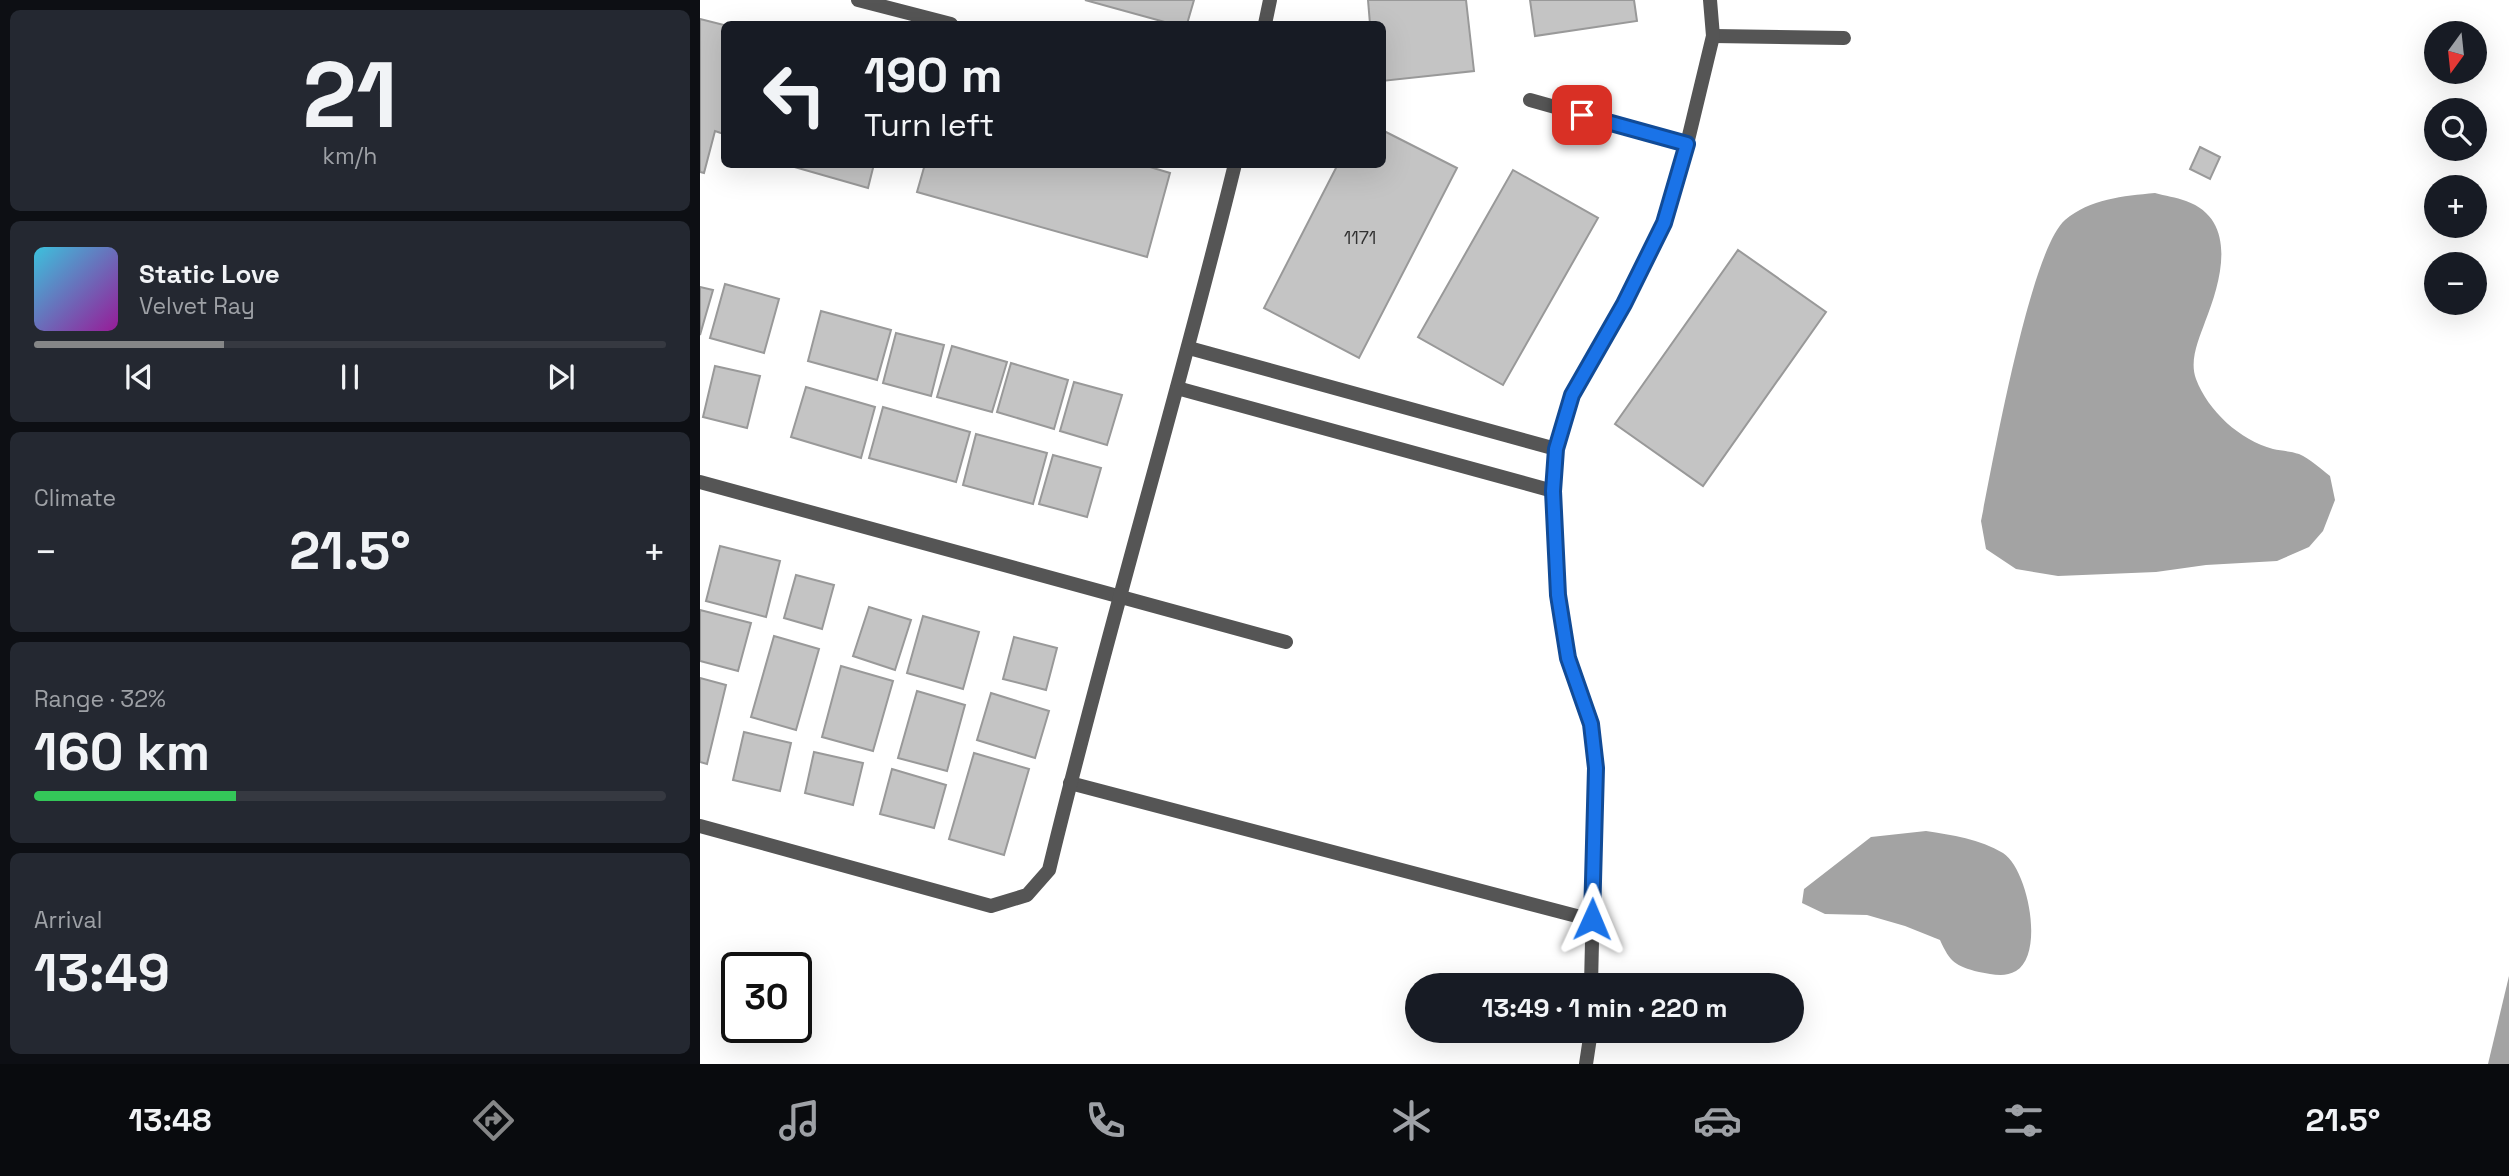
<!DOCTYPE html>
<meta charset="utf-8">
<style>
body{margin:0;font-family:"Space Grotesk",sans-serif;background:#242831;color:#f1f3f6;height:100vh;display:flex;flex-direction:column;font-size:26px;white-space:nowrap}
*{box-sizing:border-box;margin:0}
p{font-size:23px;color:#9ea1a6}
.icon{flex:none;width:38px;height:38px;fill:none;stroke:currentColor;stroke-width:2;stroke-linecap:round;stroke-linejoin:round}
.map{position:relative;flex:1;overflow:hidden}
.side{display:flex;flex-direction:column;gap:10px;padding:10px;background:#0d0f14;width:700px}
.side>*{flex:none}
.top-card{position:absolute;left:21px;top:21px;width:665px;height:147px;border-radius:10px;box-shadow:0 7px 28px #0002;background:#171b24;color:#f1f3f6;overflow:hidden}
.needle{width:46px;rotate:195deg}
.fabs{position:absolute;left:1724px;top:21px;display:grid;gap:14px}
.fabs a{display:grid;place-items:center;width:63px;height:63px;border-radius:50%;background:#171b24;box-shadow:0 7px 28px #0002;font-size:35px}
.speed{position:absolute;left:21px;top:952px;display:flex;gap:14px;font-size:35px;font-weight:700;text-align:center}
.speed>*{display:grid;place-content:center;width:91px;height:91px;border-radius:50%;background:#171b24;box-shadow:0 7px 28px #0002;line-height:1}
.speed .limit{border:4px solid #111;border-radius:10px;background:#fff;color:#111}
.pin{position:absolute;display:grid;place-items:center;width:60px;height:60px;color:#fff;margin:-30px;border-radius:14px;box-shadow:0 4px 10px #0006}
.me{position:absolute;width:77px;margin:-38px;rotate:1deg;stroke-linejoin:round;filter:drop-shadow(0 0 5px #0008)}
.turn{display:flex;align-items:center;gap:24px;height:147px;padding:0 28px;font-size:32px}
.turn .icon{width:91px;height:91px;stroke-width:2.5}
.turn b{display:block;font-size:49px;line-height:60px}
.big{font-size:52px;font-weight:800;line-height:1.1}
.side .card{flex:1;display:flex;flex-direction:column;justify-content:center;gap:10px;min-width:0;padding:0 24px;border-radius:10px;background:#242831}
.side .dial{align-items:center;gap:0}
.dial b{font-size:91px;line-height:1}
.song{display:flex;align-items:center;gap:21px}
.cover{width:84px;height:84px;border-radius:10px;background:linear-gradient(135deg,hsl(190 70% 55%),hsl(300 70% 35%))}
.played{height:7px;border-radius:4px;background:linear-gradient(90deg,#858687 30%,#363941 30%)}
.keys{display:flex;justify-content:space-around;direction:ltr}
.heat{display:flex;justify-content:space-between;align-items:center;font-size:38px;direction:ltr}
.charge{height:10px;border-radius:5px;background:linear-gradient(90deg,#34c759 32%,#363941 0)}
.trip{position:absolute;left:705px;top:973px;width:399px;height:70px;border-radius:35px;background:#171b24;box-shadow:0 7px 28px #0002;font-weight:800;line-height:70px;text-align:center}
.menu{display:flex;height:112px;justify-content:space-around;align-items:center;background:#090b0e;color:#9ea1a6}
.menu .icon{width:49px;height:49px}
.menu .selected{color:#858687}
.menu b{font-size:32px;color:#f1f3f6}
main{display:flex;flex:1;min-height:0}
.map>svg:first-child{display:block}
</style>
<main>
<section class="side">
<div class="card dial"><b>21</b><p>km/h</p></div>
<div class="card">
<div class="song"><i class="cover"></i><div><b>Static Love</b><p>Velvet Ray</p></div></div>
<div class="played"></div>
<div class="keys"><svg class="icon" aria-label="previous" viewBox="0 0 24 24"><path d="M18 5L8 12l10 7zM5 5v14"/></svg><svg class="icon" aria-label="pause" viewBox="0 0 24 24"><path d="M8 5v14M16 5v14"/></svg><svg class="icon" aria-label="next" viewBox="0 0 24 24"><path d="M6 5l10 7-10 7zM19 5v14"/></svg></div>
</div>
<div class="card"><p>Climate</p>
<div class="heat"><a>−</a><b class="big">21.5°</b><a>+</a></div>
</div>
<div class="card"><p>Range · 32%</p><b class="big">160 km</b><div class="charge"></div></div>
<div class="card"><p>Arrival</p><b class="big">13:49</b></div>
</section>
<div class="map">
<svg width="1809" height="1064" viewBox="0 0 1809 1064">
<rect width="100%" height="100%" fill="#fff"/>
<g fill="#a3a3a3">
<path d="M1455 193C1465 196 1476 197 1486 201 1539 220 1521 282 1505 322 1499 339 1489 360 1496 379 1508 411 1540 440 1573 449 1581 451 1591 451 1599 454 1610 459 1621 469 1630 476L1635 500 1623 531 1609 547 1577 561 1506 565 1456 572 1358 576 1316 569 1286 549 1281 521C1292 467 1330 250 1365 220 1390 199 1423 196 1455 193Z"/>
<path d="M1226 831C1252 835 1280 839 1303 853 1328 869 1345 954 1316 971 1304 978 1292 974 1279 972 1255 966 1250 962 1240 940L1205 926 1167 915 1125 914 1102 903 1104 889 1171 837Z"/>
<polygon points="1809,976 1809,1064 1788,1064"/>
</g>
<g fill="#c4c4c4" stroke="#999" stroke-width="2">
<polygon points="385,0 494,0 487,24 472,24"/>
<polygon points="668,0 766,0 774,71 682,81 682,24 670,24"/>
<polygon points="830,0 934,0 937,21 835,36"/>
<polygon points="0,19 24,25 24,134 15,131 4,173 0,172"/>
<polygon points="682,130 757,168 659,358 564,308 638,164 682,164"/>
<polygon points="1500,147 1520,157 1510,179 1490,169"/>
<polygon points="84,164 174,164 168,188"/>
<polygon points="225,164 440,164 470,173 447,257 217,192"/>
<polygon points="813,170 898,218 803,385 718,337"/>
<polygon points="1038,250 1126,312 1003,486 915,424"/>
<polygon points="25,284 79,299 64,353 10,338"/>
<polygon points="0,287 13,290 0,335"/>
<polygon points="121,311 191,330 177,380 108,361"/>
<polygon points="196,333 244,345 231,396 183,383"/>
<polygon points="252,346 307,362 292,412 237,397"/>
<polygon points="311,363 368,380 354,429 297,412"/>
<polygon points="15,366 60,376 47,428 3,417"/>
<polygon points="374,382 422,395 407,445 360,431"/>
<polygon points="106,387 175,407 161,458 91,437"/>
<polygon points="183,407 270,432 256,482 169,458"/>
<polygon points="276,434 347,453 333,504 263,485"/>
<polygon points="353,455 401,468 387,517 339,504"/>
<polygon points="20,546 80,561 66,617 6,601"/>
<polygon points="96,575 134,585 122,629 84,618"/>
<polygon points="169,607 211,620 195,670 153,656"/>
<polygon points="0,610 51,623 38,671 0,661"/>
<polygon points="223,616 279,632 263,689 207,673"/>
<polygon points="74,636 119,649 96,730 51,717"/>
<polygon points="314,637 357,648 346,690 303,679"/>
<polygon points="141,666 193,681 173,751 122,737"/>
<polygon points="0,678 26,685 7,764 0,762"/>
<polygon points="217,691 265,705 247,771 198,758"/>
<polygon points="291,693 349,711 335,758 277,740"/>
<polygon points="44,732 91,743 80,791 33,780"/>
<polygon points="114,752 163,763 153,805 105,793"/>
<polygon points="274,753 329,769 304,855 249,839"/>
<polygon points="192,769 246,785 234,828 180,814"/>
</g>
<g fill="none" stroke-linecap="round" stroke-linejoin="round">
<g stroke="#555" stroke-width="14">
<polyline points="158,0 251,24"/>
<polyline points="1013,36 1144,38"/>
<polyline points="830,100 987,144"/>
<polyline points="0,482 586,642"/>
</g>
<g stroke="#555" stroke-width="14">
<polyline points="565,24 570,0"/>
<polyline points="489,348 856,449"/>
<polyline points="477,388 853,491"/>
<polyline points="370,783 892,920"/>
<path d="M0 826 291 906 327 895 349 870C406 633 477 401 535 164"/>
<polyline points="891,985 896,768 891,724 868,658 858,595 853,491 856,449 872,395 924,304 964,224 987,144 1013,36 1010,0"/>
<polyline points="886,1064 891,1031"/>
</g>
</g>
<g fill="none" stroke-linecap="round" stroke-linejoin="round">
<g stroke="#114b97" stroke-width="18">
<polyline id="route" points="882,115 987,144 964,223 924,304 872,395 856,449 853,491 858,595 868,658 891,724 896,768 892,919"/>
</g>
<use href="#route" stroke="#1a73e8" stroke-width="12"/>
</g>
<g text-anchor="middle" stroke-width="5" stroke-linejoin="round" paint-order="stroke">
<g font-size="18" fill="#313131">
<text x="660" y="244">1171</text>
</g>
</g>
</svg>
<div class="fabs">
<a><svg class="needle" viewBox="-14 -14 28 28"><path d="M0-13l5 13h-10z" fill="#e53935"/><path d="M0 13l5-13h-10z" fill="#9ea1a6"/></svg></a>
<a><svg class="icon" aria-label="search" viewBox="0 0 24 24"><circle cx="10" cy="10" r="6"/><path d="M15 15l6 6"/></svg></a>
<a>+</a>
<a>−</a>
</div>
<div class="speed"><div class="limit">30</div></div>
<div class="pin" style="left:882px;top:115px;background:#d93025"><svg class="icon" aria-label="arrive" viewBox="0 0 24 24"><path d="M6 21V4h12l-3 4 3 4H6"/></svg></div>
<svg class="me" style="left:892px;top:919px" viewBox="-20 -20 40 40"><path d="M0-17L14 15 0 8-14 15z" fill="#1a73e8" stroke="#fff" stroke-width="4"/></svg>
<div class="trip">13:49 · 1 min · 220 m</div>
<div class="top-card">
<div class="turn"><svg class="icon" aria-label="left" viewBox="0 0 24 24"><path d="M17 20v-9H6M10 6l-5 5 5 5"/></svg><div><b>190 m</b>Turn left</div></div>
</div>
</div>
</main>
<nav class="menu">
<b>13:48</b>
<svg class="icon selected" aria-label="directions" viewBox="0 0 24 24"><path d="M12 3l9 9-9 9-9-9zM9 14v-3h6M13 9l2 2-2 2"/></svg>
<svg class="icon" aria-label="music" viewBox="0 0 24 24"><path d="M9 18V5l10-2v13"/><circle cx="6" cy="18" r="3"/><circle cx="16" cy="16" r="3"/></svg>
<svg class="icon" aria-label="phone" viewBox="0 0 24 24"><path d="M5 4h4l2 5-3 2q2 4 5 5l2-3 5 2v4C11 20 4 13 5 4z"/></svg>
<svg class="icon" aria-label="climate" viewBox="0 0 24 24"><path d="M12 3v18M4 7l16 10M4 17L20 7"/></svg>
<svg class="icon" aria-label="car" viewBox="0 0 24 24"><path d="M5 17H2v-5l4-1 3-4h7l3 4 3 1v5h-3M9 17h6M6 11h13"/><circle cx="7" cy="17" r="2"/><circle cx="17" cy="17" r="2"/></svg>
<svg class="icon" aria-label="filters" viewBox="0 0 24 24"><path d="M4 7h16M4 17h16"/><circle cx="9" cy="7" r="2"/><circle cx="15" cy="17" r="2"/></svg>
<b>21.5°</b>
</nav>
